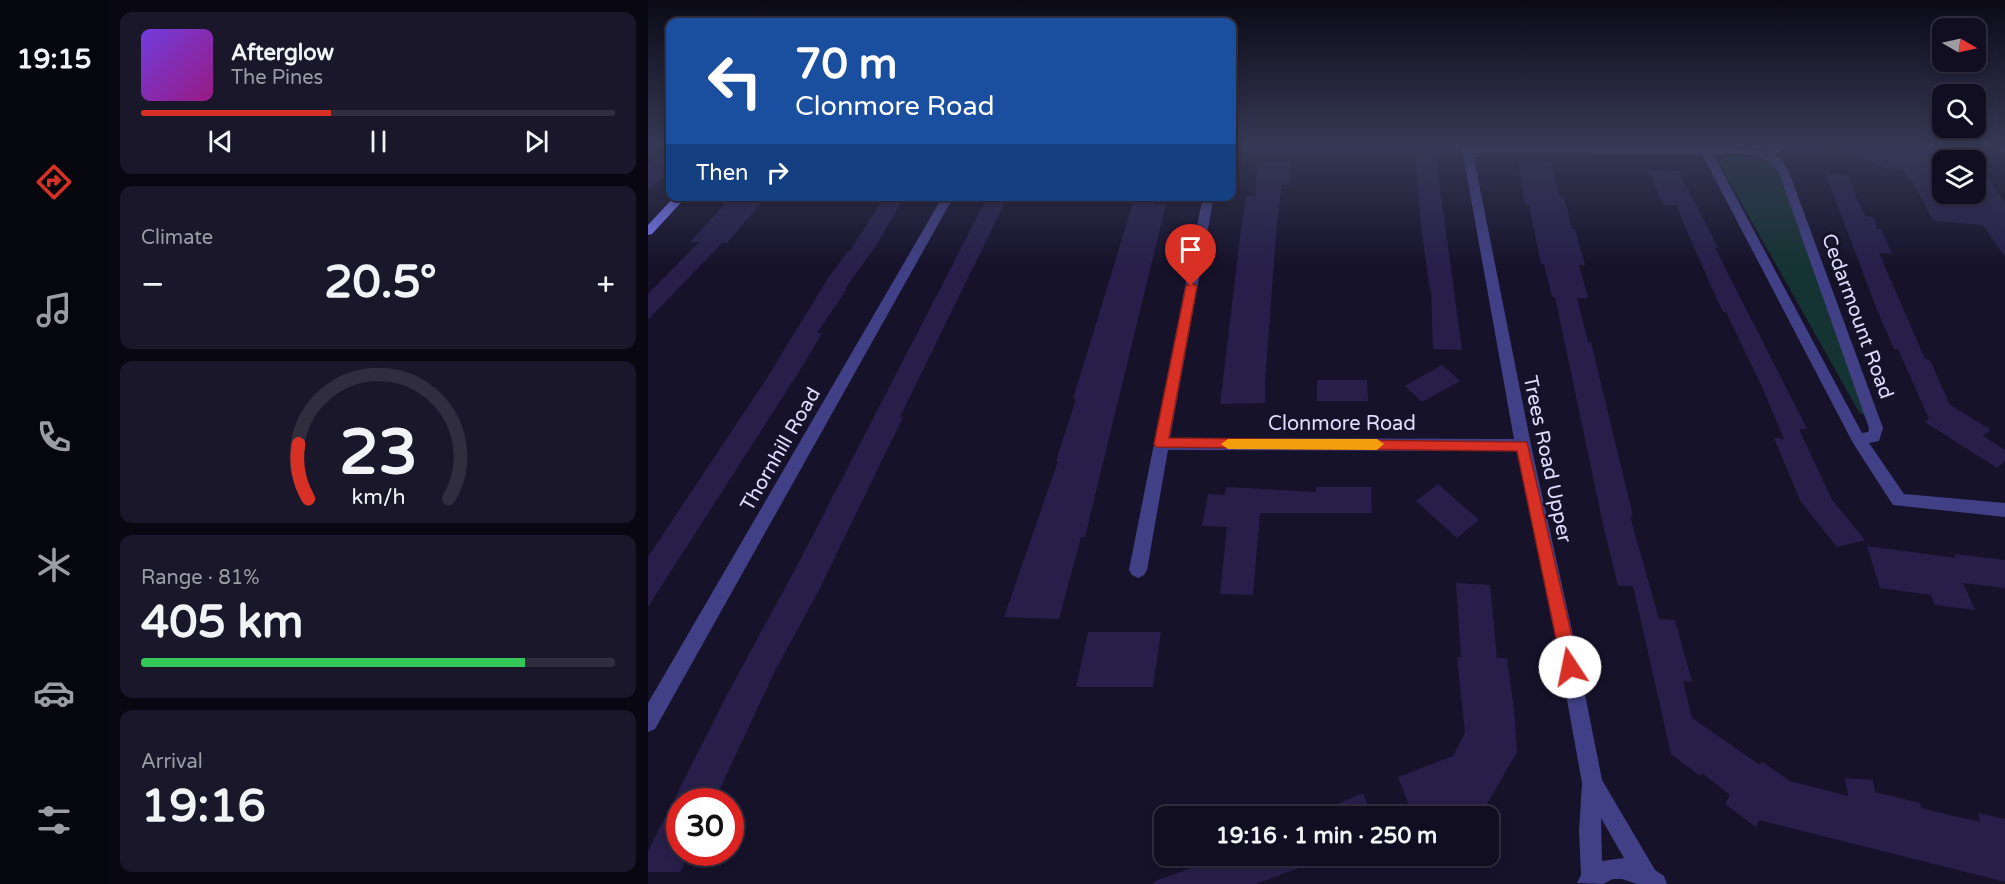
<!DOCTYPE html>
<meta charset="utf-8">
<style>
body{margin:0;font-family:"Varela Round",sans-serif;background:#191729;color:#f1f3f6;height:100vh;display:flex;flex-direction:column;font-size:22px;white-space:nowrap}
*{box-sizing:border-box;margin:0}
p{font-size:20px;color:#9c9ca5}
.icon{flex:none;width:33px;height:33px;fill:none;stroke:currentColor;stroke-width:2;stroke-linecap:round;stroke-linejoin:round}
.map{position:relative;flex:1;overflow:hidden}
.sheet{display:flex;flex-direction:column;gap:12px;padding:12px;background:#090812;width:540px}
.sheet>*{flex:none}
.guide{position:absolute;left:18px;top:18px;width:570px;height:183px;border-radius:12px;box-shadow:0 3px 9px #0003,0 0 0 2px #302e3e;background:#1a4fa0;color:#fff;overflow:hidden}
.needle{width:39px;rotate:99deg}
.buttons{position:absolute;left:1284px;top:18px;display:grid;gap:12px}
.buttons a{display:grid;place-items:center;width:54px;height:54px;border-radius:12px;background:#100e20;box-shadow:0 3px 9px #0003,0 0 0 2px #302e3e;font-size:30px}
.speed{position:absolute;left:18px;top:788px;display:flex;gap:12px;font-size:30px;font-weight:700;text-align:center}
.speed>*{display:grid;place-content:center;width:78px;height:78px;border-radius:50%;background:#100e20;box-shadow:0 3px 9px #0003,0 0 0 2px #302e3e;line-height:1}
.speed .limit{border:9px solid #d22;background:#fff;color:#111}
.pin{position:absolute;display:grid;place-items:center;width:51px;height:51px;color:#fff;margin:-62px -26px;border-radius:50% 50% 50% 0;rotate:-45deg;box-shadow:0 0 6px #0007}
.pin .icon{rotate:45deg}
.me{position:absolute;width:66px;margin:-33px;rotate:349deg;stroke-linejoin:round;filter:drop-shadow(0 0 4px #0008)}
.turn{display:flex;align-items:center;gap:21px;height:126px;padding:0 30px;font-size:27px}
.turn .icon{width:78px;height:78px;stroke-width:2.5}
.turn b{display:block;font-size:42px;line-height:51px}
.then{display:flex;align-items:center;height:57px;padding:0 30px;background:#0003;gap:12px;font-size:22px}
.big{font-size:45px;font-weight:800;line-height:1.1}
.sheet .card{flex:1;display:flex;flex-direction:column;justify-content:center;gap:9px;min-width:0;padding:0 21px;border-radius:12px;background:#191729}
.sheet .dial{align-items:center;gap:0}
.dial svg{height:156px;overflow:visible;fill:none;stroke:#302e3e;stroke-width:7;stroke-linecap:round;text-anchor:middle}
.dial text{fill:#f1f3f6;stroke:none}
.song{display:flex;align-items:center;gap:18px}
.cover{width:72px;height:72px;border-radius:9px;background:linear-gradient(135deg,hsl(260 70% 55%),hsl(310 70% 35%))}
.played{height:6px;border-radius:3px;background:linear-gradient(90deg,#d93025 40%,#302e3e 40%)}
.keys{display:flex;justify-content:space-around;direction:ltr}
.heat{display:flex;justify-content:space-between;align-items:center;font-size:33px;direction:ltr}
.charge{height:9px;border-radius:4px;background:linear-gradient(90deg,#34c759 81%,#302e3e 0)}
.trip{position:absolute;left:506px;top:806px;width:345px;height:60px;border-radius:12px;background:#100e20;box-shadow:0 3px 9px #0003,0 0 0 2px #302e3e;font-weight:800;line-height:60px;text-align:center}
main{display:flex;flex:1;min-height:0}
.tabs{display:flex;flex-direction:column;width:108px;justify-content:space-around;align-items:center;background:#06060d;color:#9c9ca5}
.tabs .icon{width:42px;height:42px}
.tabs .current{color:#d93025}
.tabs b{font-size:27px;color:#f1f3f6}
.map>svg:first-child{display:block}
</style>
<main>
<nav class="tabs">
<b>19:15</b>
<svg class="icon current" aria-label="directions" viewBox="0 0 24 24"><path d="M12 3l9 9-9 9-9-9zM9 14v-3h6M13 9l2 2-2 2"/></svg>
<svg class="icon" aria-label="music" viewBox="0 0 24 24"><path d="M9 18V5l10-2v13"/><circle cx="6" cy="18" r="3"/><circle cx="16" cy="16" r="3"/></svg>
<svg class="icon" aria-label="phone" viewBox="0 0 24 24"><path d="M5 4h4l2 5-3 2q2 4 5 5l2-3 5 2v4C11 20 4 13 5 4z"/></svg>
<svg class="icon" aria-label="climate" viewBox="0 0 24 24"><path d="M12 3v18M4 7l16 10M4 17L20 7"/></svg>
<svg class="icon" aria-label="car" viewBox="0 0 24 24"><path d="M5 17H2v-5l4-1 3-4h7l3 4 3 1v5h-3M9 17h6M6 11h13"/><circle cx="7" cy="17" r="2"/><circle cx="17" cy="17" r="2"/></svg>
<svg class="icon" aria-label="filters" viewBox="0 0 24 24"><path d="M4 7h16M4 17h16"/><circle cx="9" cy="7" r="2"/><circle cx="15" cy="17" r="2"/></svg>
</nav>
<section class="sheet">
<div class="card">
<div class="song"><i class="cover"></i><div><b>Afterglow</b><p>The Pines</p></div></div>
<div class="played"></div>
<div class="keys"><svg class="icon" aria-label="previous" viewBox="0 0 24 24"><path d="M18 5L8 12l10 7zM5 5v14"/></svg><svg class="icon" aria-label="pause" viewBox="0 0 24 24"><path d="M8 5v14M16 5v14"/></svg><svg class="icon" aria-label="next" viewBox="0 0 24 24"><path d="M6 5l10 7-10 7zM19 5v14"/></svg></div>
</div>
<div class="card"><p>Climate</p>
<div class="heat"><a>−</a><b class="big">20.5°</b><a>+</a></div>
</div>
<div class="card dial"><svg viewBox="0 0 100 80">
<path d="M14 69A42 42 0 1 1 86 69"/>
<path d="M14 69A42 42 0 0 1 9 41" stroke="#d93025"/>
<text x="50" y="56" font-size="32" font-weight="700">23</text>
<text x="50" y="72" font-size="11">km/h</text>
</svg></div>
<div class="card"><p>Range · 81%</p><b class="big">405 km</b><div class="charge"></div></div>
<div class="card"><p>Arrival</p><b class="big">19:16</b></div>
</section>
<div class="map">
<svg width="1357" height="884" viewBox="0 0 1357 884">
<rect width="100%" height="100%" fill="#16122a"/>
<path fill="#153332" d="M1082 155C1102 156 1117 157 1131 172L1219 417 1211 412 1071 163 1073 159Z"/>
<g fill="#271f4a">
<polygon points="766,143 786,143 814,350 785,349 783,290 782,290 773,227"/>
<polygon points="1178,143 1313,143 1325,160 1294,160 1294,194 1328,194 1328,164 1331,166 1357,203 1357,257 1335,225 1286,221 1264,182 1270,183 1260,178 1256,171 1239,169"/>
<polygon points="22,146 22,170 0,190 0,165"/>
<polygon points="870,160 903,161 912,197 916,197 924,229 927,229 937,265 931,265 940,298 929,298 940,342 943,342 947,359 985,516 982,516 1011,619 1027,620 1044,682 1035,681 1044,718 1112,765 1113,761 1142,781 1200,796 1197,778 1225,780 1227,792 1272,803 1273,808 1332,822 1330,813 1357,819 1357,882 1111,820 1108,827 1077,804 1082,795 1054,773 1052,776 1023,754 985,586 970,586 956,529 907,297 904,297 896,264 893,264 881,205 877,204"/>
<polygon points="610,161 643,161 641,185 634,185 629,223 617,382 617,403 572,404 593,229 598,196 607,196"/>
<polygon points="1000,170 1031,171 1070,248 1067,248 1150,411 1159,429 1151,429 1184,500 1217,540 1189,547 1153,502 1126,438 1136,439 1114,387 1078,312 1075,312 1061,282 1028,205 1015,205"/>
<polygon points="1177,173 1199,175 1217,216 1225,217 1230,229 1233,229 1244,254 1231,253 1277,359 1282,360 1302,405 1343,430 1335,436 1357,450 1357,461 1349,468 1277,422 1281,419 1250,349 1246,349 1230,312"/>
<polygon points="84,196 119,196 79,243 74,243 0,320 0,294 51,242 42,242"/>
<polygon points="237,196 257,196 229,244 197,289 199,289 169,333 174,333 154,367 0,607 0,557 119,378 180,278 200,251 202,251"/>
<polygon points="340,196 360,196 252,417 255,417 171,590 127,671 66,801 32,801 32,852 42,852 32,872 0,872 0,851 80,693 151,562"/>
<polygon points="487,196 508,196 506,204 518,204 437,537 433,537 411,619 356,617 410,461 408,461 428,399 425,399"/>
<polygon points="794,365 812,381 774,402 757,386"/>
<polygon points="669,380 719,380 720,401 669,401"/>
<polygon points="790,484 831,520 809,538 768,501"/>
<polygon points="578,487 668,492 668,487 723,487 724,513 612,513 605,595 572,594 579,527 554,526 560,494 577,495"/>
<polygon points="1219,546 1308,558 1306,554 1357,560 1357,588 1315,583 1327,610 1287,605 1283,595 1232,588"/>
<polygon points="808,583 842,585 849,658 859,658 866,709 869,752 839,804 810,816 765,816 750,777 805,756 817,733 809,657 813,657"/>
<polygon points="440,632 513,632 505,687 428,687"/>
<polygon points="715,793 724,816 662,816"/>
<polygon points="578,855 680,855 680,857 608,884 506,884 505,882"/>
</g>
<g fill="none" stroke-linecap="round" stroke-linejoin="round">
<g fill="#414086" fill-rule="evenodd">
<path d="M813 143H823L824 147 1084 148 1118 152 1130 144H1138V148L1127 155 1133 159 1141 172 1235 428 1231 441 1221 443 1256 494 1357 503V517L1245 505 1205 443 1054 154 825 153 883 445 927 644 954 780 1007 870 1016 876 1019 884H989L974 879H965L955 884 929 883 933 875 931 831 934 783 909 644 869 451 520 450 499 570 496 575 490 578 484 575 481 570 555 196H566L522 438 866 439ZM1065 154C1090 154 1116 150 1131 173L1221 428 1220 432 1214 433ZM953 818 976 858 954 861Z"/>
<polygon points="1347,143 1357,143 1357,153 1353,152"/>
<polygon points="295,196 306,196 7,729 0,732 0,703"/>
</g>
<polygon fill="#7a79f8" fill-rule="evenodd" points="27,196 39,196 4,234 0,235 0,225"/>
</g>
<linearGradient id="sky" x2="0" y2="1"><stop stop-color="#0c0a17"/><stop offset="0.54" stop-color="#363955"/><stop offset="1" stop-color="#363955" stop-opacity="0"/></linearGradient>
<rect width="1357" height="267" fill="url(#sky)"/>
<polygon fill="#d93025" stroke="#8d1f18" stroke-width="1.5" points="543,283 549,286 521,438 879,442 931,667 928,673 922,675 916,673 914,667 869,451 508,447 506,444 538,286"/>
<polygon fill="#f59e0b" points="580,439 729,439 736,444 729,450 580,449 573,444"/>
<g text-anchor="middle" stroke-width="6" stroke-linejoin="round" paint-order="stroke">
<g font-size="20" fill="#e0dcfd" stroke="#16122a">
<text transform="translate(1210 316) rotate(70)" y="7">Cedarmount Road</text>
<text x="694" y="430">Clonmore Road</text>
<text transform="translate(132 449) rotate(-60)" y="7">Thornhill Road</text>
<text transform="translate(900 459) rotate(78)" y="7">Trees Road Upper</text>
</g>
</g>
</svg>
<div class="buttons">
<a><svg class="needle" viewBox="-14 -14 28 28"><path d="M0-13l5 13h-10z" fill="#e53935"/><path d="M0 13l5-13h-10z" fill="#9c9ca5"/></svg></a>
<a><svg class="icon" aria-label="search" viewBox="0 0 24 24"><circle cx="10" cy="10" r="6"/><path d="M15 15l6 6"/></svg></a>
<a><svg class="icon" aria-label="layers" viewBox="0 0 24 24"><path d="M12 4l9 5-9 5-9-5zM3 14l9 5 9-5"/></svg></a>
</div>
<div class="speed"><div class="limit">30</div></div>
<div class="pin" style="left:543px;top:286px;background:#d93025"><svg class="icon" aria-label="arrive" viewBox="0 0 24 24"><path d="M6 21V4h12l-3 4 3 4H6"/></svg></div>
<svg class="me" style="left:922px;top:667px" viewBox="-20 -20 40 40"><circle r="19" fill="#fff"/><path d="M0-13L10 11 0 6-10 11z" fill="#d93025"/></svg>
<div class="trip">19:16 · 1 min · 250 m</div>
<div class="guide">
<div class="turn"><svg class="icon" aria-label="left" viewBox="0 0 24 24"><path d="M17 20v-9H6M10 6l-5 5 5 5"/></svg><div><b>70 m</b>Clonmore Road</div></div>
<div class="then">Then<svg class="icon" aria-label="right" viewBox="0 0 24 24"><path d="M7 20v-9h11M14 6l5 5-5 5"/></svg></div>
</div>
</div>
</main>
